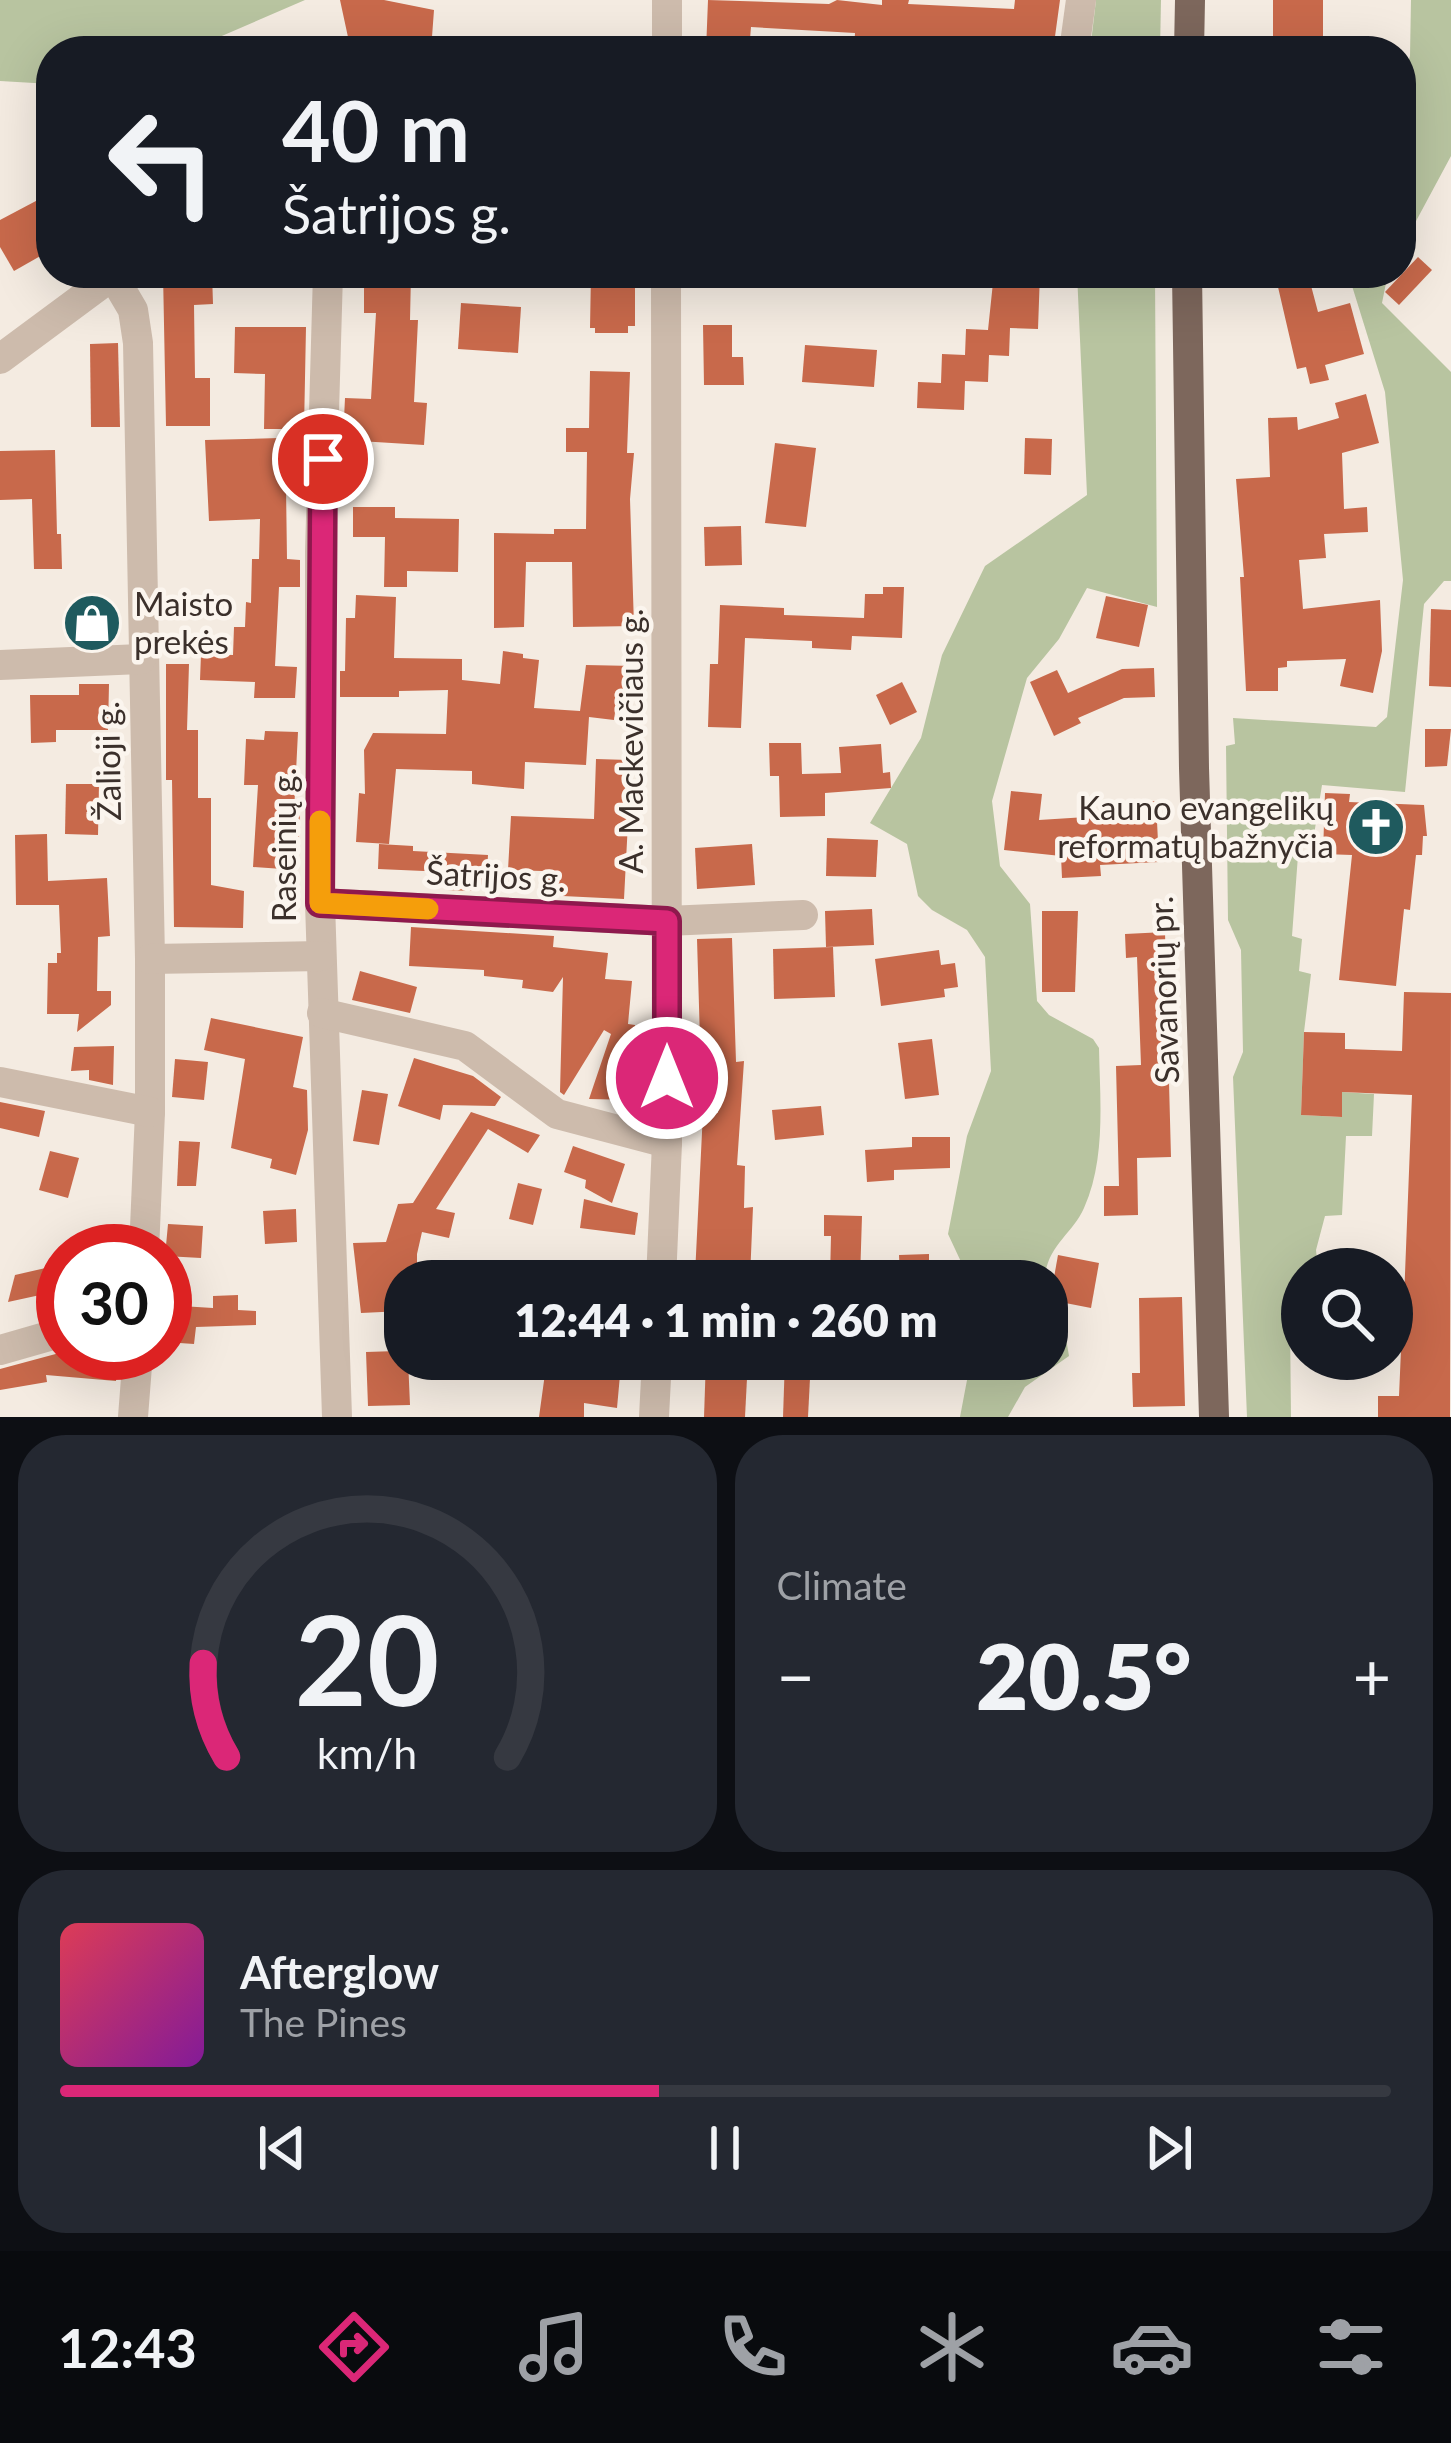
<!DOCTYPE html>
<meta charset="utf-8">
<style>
body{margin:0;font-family:Lato,sans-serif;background:#242831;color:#f1f3f6;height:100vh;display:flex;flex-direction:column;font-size:45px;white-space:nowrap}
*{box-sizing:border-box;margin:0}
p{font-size:39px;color:#9ea1a6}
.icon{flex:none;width:66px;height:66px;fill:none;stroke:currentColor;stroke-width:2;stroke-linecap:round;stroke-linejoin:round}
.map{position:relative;height:1417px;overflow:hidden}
.drawer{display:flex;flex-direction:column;gap:18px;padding:18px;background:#0d0f14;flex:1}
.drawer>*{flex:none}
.top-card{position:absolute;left:36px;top:36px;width:1380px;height:252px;border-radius:48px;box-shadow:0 12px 48px #0002;background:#171b24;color:#f1f3f6;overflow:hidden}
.fabs{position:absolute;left:1281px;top:1248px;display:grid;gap:24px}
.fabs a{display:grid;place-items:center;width:132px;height:132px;border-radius:50%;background:#171b24;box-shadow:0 12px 48px #0002;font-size:60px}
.speed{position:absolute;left:36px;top:1224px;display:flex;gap:24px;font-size:60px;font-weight:700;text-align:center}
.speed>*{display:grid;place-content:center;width:156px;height:156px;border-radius:50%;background:#171b24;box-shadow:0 12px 48px #0002;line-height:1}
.speed .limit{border:18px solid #d22;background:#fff;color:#111}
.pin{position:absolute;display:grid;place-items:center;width:102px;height:102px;color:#fff;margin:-51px;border:6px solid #fff;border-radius:50%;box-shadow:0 3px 12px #0007}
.me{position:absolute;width:132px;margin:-66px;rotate:0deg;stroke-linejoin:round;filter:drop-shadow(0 0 9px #0008)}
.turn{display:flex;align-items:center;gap:42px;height:252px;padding:0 48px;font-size:54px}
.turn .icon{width:156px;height:156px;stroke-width:2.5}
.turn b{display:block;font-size:84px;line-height:102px}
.big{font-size:90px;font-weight:800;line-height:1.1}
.drawer .tile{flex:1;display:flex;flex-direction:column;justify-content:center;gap:18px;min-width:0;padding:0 42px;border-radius:48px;background:#242831}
.drawer .dial{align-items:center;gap:0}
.dial svg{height:312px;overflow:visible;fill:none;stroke:#363941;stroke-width:7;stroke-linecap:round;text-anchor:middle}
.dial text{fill:#f1f3f6;stroke:none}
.song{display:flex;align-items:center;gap:36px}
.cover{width:144px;height:144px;border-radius:18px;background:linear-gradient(135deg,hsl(350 70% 55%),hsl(290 70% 35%))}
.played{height:12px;border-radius:6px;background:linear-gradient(90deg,#db2777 45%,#363941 45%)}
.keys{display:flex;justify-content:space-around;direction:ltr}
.heat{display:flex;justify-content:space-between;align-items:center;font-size:66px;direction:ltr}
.drawer .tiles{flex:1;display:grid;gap:18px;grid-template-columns:1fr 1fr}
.tile:last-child{grid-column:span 2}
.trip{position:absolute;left:384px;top:1260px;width:684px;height:120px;border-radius:48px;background:#171b24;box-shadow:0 12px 48px #0002;font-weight:800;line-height:120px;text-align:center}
.tabs{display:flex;height:192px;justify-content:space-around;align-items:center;background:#090b0e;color:#9ea1a6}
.tabs .icon{width:84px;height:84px}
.tabs .on{color:#db2777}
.tabs b{font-size:54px;color:#f1f3f6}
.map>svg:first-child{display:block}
</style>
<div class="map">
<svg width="1451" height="1417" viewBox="0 0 1451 1417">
<rect width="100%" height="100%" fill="#f4ebe1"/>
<g fill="#b8c4a0">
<polygon points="0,0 305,0 187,51 51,51 51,84 0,81"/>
<polygon points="1096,0 1161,0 1160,51 1090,51"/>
<polygon points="1411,0 1451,0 1451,156 1401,249 1401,86 1410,56"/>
<path d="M1077 273H1155L1157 607 1087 588 1059 639 1027 678 992 801 1000 866 1030 904 1037 1001 1049 1015 1093 1039 1099 1048C1100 1100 1106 1159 1084 1208 1072 1235 1045 1247 1045 1281H970L948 1234 967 1136 991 1071 985 957 967 930 932 910 918 896 907 844 870 823 921 738 942 655 985 566 1087 495Z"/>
<polygon points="1348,273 1388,273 1382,303 1451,372 1451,581 1444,581 1424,604 1405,792 1322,785 1313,841 1299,842 1292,936 1302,939 1299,971 1311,974 1304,1032 1301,1115 1341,1117 1342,1092 1374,1094 1372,1136 1346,1136 1342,1215 1325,1216 1316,1250 1318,1269 1302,1269 1302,1319 1290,1321 1291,1417 1247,1417 1233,1077 1243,1052 1241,950 1228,920 1226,746 1235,744 1233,718 1376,727 1387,717 1403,580 1385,392"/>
<polygon points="1047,1304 1064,1327 1069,1356 1025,1387 1008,1417 960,1417 971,1359 1047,1359"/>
</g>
<g fill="#c8694b">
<polygon points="340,0 384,0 434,10 432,37 418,37 417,51 351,51"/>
<polygon points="708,0 829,4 837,0 882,5 882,0 909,0 908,4 1014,9 1015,0 1060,0 1053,51 1000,51 1001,39 920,36 918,51 854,51 855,33 751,27 749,51 706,51"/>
<rect x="1273" y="0" width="50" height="41"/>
<polygon points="51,193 51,250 14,271 0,247 0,220"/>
<polygon points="1418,257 1432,270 1399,305 1385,292"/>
<polygon points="163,273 212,273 213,304 194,305 195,378 210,378 210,426 166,426"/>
<polygon points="364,273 411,273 410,320 418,320 414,402 427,403 424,445 343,440 345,398 371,399 376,313 364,313"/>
<polygon points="591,273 635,273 635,326 628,326 628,333 595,333 595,328 590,328"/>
<polygon points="994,273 1040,273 1038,329 1010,328 1009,356 989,355 988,382 965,381 964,410 917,408 918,382 941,383 942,354 965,355 966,329 988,330"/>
<polygon points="1309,278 1318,312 1350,303 1364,354 1325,365 1329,380 1310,384 1306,367 1297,369 1278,287"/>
<polygon points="461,303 521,307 518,353 458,349"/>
<polygon points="703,325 732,325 732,357 743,357 744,385 704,385"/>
<polygon points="235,327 306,327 304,429 264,429 265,374 234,373"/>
<polygon points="118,343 120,427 91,427 90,344"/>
<polygon points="805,345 877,350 874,387 802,382"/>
<polygon points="590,371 630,372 627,453 634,453 630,499 634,626 573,627 572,562 526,562 524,627 494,628 494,533 554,534 554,529 586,529 587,452 566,452 566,428 589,428"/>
<polygon points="1366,394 1379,443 1342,453 1344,509 1367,507 1368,532 1324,534 1326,558 1299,560 1303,609 1380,600 1382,651 1373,693 1340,686 1346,659 1287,661 1287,667 1278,668 1278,691 1246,691 1240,577 1244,577 1236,479 1270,477 1268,418 1297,417 1298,430 1339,418 1335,403"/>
<polygon points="280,438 281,487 286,487 287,559 300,560 300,587 279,587 275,666 297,667 295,698 254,698 255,682 200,680 201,654 233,655 234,627 245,627 246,602 251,603 252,559 259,559 260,519 209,521 205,440"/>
<polygon points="1025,438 1052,439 1051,475 1024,474"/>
<polygon points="775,443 816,448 806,527 765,523"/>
<polygon points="55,450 57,534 61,534 62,569 34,569 32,499 0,500 0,451"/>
<polygon points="353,507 395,507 395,518 459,519 458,572 407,571 407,587 384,587 385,537 353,537"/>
<polygon points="741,526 742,565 705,566 704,527"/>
<polygon points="883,587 904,587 902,638 852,636 851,650 812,648 812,641 745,638 741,728 708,727 710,664 718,664 720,605 784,608 784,615 864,618 865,594 883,594"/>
<polygon points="356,595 396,597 394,658 462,659 462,680 500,684 503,651 523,654 523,658 539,660 534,708 580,711 586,665 634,666 630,706 616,705 614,720 589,717 586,765 525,762 524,789 472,784 472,771 396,769 389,844 356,842 359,793 365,794 364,750 373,733 446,734 448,690 399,691 399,697 340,697 340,671 345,671 346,618 355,618"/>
<polygon points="1106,596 1148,605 1139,647 1096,638"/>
<polygon points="1431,609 1451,610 1451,687 1429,686"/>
<polygon points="166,664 189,664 187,730 198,730 198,798 211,798 211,885 244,891 243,928 174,927 172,780 166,780"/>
<polygon points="1154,668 1155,697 1124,698 1078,718 1081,723 1054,736 1030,682 1057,670 1068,693 1122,669"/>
<polygon points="902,682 917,712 890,725 876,695"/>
<polygon points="79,684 109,684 108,730 56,730 56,742 31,743 30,695 79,695"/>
<polygon points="1425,729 1451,729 1447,766 1425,767"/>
<polygon points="265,731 298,732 294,812 300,813 297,870 253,867 258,785 244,785 246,739 264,740"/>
<polygon points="769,743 801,743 802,774 841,773 839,747 881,744 883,773 890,772 891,788 825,793 825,816 780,817 779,776 770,776"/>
<polygon points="596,759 629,760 628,781 641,782 640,803 629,803 624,899 542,895 542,871 508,870 511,816 594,819"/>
<polygon points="66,784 99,784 98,835 65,834"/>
<polygon points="1011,791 1042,794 1039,820 1118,815 1118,804 1156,801 1159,862 1100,865 1101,876 1062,878 1061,856 1004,850"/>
<polygon points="1325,793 1350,794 1349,802 1424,805 1427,836 1423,836 1422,855 1416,855 1410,910 1404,909 1396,986 1339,980 1352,855 1323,854"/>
<polygon points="47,834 48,881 107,878 110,936 98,937 97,991 111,991 111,1005 77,1032 79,1014 47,1014 48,963 57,963 57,953 61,953 59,905 16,905 15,835"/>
<polygon points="827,838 878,840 876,877 826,876"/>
<polygon points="379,844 413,846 413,851 488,855 486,886 473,885 472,891 446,890 447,872 378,869"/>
<polygon points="752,844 755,885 697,889 695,848"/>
<polygon points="872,909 874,945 826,947 825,911"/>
<polygon points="1042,911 1078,911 1075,992 1042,992"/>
<polygon points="411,927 554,936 553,947 608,953 605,979 632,981 628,1024 635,1025 633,1100 589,1099 611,1034 604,1030 564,1095 560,1092 563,977 553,992 522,988 523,980 484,976 484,970 409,966"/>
<polygon points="1165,932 1171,1157 1137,1158 1138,1215 1104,1216 1104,1186 1119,1186 1116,1066 1141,1065 1137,957 1126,958 1125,934"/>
<polygon points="732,938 736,1062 744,1061 737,1165 745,1166 744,1208 753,1207 750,1278 695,1275 703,1112 718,1113 711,1039 700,1040 697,939"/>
<polygon points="833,947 835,997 774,999 773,949"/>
<polygon points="939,950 941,965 955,963 958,987 944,989 945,997 881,1006 875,959"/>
<polygon points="360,971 417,987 410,1013 352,1000"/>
<polygon points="1404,992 1451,993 1450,1417 1378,1417 1378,1396 1399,1396 1401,1350 1392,1350 1392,1325 1403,1325 1412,1095 1342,1092 1342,1117 1301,1115 1304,1032 1345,1033 1345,1049 1402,1051"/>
<polygon points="211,1018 303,1037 293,1087 307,1090 308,1130 296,1175 270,1168 272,1159 231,1148 245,1059 204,1050"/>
<polygon points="932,1039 939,1095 905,1099 898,1043"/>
<polygon points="114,1046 113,1085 89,1080 89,1070 71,1071 74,1047"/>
<polygon points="414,1058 473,1076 501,1097 495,1106 443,1105 440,1120 398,1106"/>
<polygon points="175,1059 208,1062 204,1100 172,1097"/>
<polygon points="362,1090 388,1094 379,1145 353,1141"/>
<polygon points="0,1102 45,1111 39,1137 0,1128"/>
<polygon points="821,1106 824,1135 775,1140 772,1110"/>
<polygon points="471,1112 540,1135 528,1153 488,1129 436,1209 455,1213 449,1238 422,1232 417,1254 417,1281 405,1281 403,1311 361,1313 353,1243 386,1242 398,1204 413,1203"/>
<polygon points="912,1137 950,1137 950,1168 894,1170 894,1180 867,1182 865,1150 912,1147"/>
<polygon points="179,1141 200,1142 196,1186 177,1186"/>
<polygon points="573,1146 625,1164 612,1203 585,1188 586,1180 564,1172"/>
<polygon points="50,1151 79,1158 68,1198 39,1190"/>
<polygon points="518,1183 542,1189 533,1225 509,1219"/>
<polygon points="584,1199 638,1213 635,1235 580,1228"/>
<polygon points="296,1209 297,1242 265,1244 263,1211"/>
<polygon points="824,1215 862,1216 860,1279 830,1278 831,1236 824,1236"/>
<polygon points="168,1224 203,1226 201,1258 165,1256"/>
<polygon points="929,1254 929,1279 900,1280 899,1255"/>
<polygon points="1058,1255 1099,1263 1091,1308 1050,1300"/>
<polygon points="63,1264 63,1290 8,1302 15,1275"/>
<polygon points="238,1295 238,1310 256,1311 256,1325 196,1327 194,1344 165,1342 165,1305 213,1308 213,1296"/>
<polygon points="1182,1297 1185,1406 1133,1407 1132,1373 1140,1373 1139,1298"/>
<polygon points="397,1351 397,1359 408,1359 410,1405 368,1406 366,1352"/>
<polygon points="63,1352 118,1353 116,1381 46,1375 47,1382 0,1390 0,1369"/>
<polygon points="547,1359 585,1359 584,1371 620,1375 617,1408 584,1403 584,1417 539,1417"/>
<polygon points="706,1359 748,1359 745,1417 704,1417"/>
<polygon points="785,1359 811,1359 808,1417 783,1417"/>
</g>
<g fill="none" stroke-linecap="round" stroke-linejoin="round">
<g stroke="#cdbbac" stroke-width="30">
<polyline points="667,51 667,0"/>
<polyline points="1074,51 1081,0"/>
<polyline points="328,273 320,552 320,903 337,1417"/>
<polyline points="113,276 133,310 138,343 150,959 150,1112 144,1251"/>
<polyline points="0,359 116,273"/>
<polyline points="0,665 141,659"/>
<polyline points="320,903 667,921 803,915"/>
<polyline points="150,959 321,956"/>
<polyline points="322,1013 465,1046 557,1114 667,1143"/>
<polyline points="0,1082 150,1112"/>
<polyline points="661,1281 667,1143 666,273"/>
<polyline points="0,1350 63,1332"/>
<polyline points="133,1417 138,1353"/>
<polyline points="654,1417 657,1359"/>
</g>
<g stroke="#7d675c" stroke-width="30">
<polyline points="1189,51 1190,0"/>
<polyline points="1187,273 1194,768 1214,1417"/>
</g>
</g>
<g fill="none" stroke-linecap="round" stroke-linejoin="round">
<g stroke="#8e194d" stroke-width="30">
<polyline id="route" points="323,459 320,903 667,921 667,1078"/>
</g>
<use href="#route" stroke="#db2777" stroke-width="21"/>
<polyline stroke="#f59e0b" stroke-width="21" points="320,821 320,903 428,909"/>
</g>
<defs>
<g id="shop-disc" transform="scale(3)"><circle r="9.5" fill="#1f5a5e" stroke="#fbf5ee"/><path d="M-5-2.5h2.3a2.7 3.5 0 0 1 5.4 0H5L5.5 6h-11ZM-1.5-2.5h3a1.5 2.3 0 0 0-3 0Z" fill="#fff"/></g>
<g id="church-disc" transform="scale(3)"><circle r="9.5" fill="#1f5a5e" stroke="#fbf5ee"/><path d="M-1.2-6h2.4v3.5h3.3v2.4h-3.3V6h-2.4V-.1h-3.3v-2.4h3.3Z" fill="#fff"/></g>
</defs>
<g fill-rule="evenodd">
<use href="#shop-disc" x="92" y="623"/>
<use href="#church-disc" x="1376" y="827"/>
</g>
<g text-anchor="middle" stroke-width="9" stroke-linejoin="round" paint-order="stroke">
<g font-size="33" fill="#3b302b" stroke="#fbf5ee" text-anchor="start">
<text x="134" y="616">Maisto<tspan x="134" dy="38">prekės</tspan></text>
<text x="1334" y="820" text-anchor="end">Kauno evangelikų<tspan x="1334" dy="38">reformatų bažnyčia</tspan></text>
</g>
<g font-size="33" fill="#3b302b" stroke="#fbf5ee">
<text transform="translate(631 741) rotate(-90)" y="12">A. Mackevičiaus g.</text>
<text transform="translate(108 761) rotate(-91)" y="12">Žalioji g.</text>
<text transform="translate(284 845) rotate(-90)" y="12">Raseinių g.</text>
<text transform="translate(496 876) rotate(3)" y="12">Šatrijos g.</text>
<text transform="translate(1164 990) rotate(-92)" y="12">Savanorių pr.</text>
</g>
</g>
</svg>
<div class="fabs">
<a><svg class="icon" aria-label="search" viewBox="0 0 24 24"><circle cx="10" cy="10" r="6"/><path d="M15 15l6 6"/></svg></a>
</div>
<div class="speed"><div class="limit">30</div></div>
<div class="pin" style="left:323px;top:459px;background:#d93025"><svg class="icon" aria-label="arrive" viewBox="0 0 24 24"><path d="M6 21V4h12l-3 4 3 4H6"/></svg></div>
<svg class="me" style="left:667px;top:1078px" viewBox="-20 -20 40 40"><circle r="17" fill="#db2777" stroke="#fff" stroke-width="3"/><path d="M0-11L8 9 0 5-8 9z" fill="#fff"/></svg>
<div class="trip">12:44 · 1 min · 260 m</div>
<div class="top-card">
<div class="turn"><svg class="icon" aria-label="left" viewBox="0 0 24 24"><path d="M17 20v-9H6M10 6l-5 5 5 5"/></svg><div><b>40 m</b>Šatrijos g.</div></div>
</div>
</div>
<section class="drawer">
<div class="tiles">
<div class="tile dial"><svg viewBox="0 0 100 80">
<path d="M14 69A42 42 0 1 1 86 69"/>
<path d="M14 69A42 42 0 0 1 8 45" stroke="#db2777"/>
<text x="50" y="56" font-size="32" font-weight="700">20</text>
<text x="50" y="72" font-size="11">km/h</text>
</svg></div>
<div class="tile"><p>Climate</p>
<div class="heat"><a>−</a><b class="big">20.5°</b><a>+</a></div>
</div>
<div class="tile">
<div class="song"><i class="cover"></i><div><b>Afterglow</b><p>The Pines</p></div></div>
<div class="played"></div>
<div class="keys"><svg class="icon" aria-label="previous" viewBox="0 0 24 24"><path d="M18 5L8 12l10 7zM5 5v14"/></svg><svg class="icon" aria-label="pause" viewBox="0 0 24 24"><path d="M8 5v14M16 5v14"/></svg><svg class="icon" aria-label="next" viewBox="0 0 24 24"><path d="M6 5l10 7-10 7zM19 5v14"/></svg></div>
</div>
</div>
</section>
<nav class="tabs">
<b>12:43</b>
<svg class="icon on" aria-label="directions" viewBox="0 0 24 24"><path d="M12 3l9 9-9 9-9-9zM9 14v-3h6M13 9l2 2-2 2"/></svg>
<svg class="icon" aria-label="music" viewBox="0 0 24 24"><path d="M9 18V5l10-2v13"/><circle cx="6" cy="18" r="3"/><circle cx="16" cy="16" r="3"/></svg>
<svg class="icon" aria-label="phone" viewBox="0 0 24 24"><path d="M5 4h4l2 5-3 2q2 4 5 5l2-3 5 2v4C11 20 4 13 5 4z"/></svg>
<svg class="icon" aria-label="climate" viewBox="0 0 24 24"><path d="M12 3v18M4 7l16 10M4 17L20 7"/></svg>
<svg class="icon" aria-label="car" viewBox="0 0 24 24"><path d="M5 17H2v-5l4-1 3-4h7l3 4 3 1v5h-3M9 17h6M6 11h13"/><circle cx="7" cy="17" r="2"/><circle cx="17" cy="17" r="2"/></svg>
<svg class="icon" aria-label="filters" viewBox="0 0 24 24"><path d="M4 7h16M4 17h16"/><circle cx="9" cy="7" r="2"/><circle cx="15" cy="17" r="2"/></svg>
</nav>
